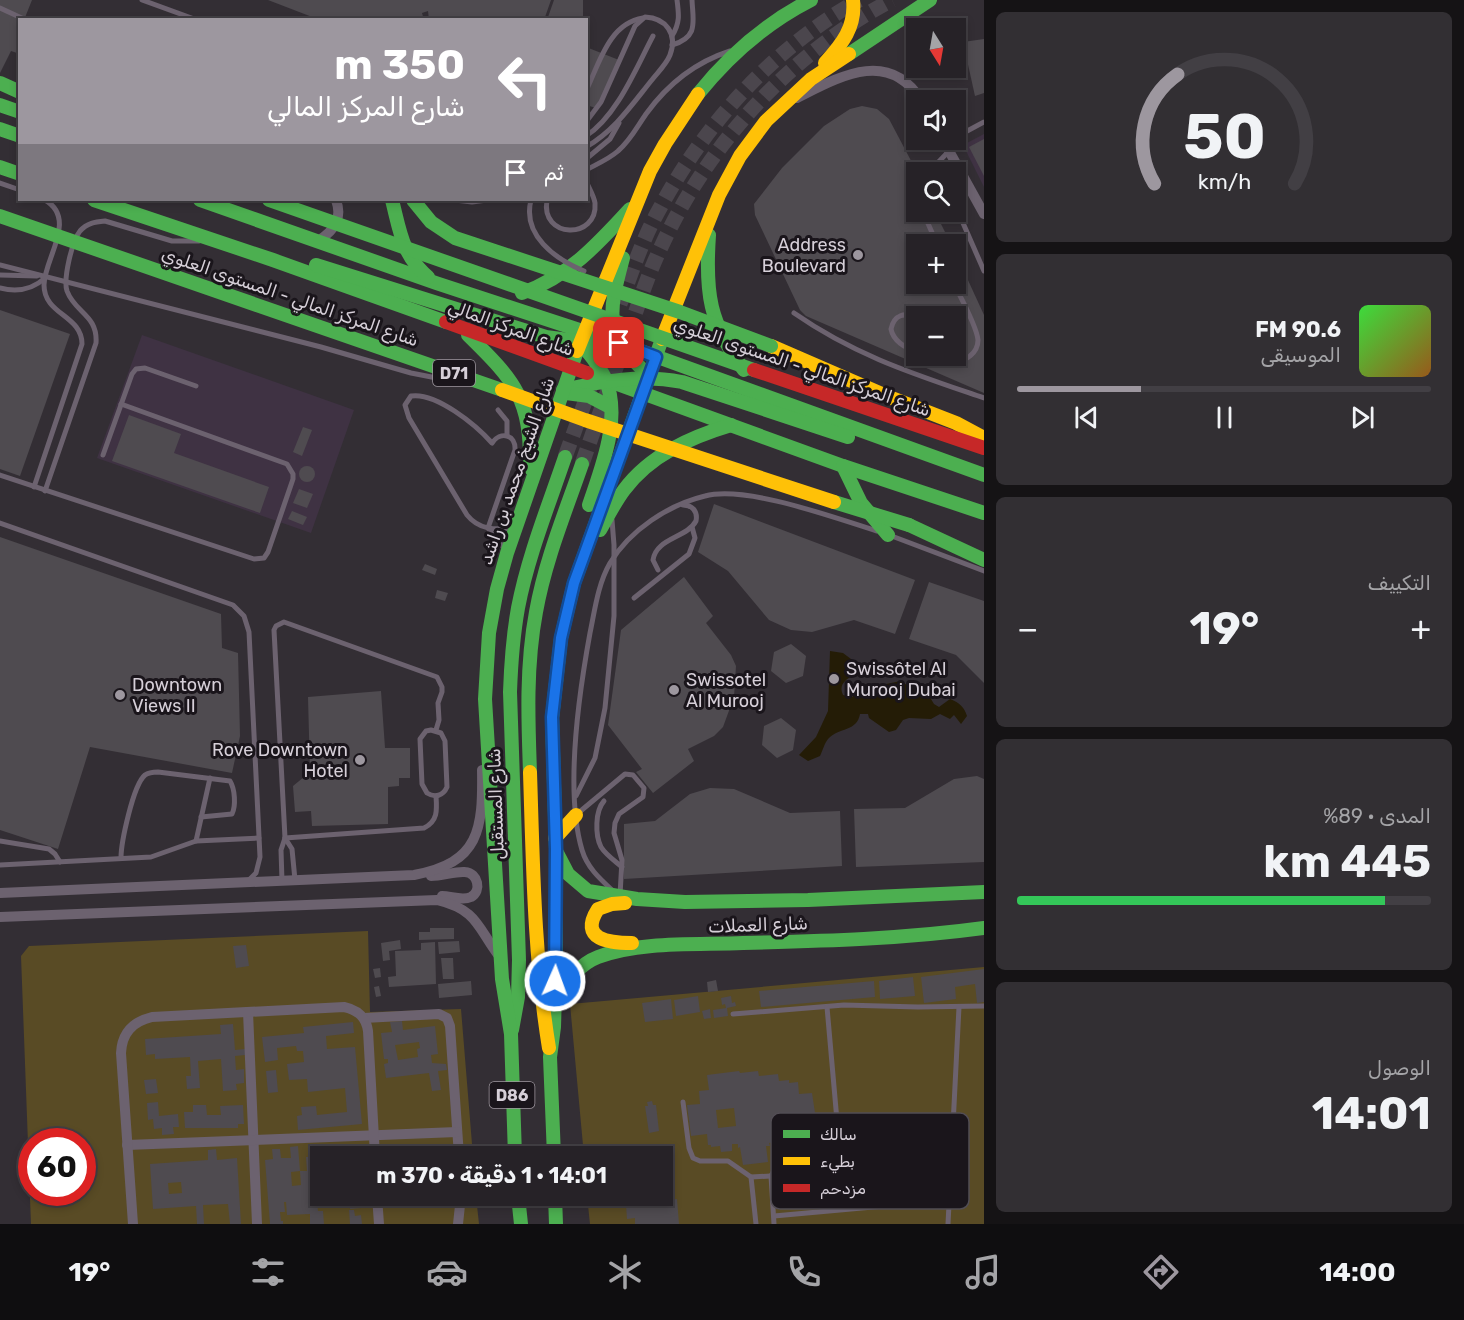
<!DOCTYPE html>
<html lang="ar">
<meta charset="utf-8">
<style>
body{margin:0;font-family:Rubik,"Noto Sans Arabic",sans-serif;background:#322f33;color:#f1f3f6;direction:rtl;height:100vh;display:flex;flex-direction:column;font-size:22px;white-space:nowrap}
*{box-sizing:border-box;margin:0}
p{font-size:20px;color:#a4a4a7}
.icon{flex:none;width:33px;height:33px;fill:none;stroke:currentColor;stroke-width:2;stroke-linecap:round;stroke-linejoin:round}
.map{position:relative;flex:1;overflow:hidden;direction:ltr}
.details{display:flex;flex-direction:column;gap:12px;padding:12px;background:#151315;width:480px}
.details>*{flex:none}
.hud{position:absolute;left:18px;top:18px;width:570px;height:183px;border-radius:0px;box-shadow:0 3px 9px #0003,0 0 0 2px #423f44;direction:rtl;background:#9d979f;color:#fff;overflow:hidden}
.needle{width:39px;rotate:169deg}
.buttons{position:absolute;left:906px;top:18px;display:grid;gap:12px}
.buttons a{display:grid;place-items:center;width:60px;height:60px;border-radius:0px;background:#262227;box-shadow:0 3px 9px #0003,0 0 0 2px #423f44;font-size:30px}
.speed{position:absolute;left:18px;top:1128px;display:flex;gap:12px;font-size:30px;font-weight:700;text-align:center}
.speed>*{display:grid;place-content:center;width:78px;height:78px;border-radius:50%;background:#262227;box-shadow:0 3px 9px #0003,0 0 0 2px #423f44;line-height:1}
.speed .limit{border:9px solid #d22;background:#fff;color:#111}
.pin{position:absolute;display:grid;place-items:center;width:51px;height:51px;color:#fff;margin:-26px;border-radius:12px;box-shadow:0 3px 9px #0006}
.me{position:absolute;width:66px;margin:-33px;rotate:2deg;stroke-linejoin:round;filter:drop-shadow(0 0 4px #0008)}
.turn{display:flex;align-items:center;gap:21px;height:126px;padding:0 24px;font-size:27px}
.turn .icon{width:78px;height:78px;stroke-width:2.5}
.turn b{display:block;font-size:42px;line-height:51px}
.then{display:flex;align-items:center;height:57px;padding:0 24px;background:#0003;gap:12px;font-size:22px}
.big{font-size:45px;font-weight:700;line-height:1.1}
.details .tile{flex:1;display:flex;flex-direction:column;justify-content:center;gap:9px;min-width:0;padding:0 21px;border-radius:9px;background:#322f33}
.details .dial{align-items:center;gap:0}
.dial svg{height:156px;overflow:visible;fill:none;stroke:#423f44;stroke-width:7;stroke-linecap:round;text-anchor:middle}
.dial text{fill:#f1f3f6;stroke:none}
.song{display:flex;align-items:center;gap:18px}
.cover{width:72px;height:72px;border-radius:9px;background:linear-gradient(135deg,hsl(120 70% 55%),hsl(30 70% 35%))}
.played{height:6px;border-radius:3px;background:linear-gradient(90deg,#9d979f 30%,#423f44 30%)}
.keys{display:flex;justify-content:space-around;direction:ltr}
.heat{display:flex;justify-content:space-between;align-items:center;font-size:33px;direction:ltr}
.charge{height:9px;border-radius:4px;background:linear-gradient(90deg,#34c759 89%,#423f44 0)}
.trip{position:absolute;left:310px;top:1146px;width:363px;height:60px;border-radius:0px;background:#262227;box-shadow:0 3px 9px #0003,0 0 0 2px #423f44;font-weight:700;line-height:60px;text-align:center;direction:rtl}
.tabs{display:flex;height:96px;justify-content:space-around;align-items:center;background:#0f0e10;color:#a4a4a7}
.tabs .icon{width:42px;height:42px}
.tabs .active{color:#9d979f}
.tabs b{font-size:27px;color:#f1f3f6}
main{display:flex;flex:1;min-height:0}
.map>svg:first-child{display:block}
</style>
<main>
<section class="details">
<div class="tile dial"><svg viewBox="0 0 100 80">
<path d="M14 69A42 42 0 1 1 86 69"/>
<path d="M14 69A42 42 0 0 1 26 13" stroke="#9d979f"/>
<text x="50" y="56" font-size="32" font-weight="700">50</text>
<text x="50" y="72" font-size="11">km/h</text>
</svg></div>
<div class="tile">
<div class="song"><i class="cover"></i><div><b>90.6 FM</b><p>الموسيقى</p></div></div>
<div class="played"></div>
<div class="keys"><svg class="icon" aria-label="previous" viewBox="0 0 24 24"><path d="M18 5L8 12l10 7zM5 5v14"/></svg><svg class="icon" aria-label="pause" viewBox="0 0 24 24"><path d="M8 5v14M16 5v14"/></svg><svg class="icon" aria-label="next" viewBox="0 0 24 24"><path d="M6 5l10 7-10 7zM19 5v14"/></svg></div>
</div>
<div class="tile"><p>التكييف</p>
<div class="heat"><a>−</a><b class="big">19°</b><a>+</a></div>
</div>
<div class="tile"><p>المدى · 89%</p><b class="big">445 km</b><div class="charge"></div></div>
<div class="tile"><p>الوصول</p><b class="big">14:01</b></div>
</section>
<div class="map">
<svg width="984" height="1224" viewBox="0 0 984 1224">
<rect width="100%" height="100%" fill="#332e34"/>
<g fill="#3f3243">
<polygon points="984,134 984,187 963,145"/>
<polygon points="142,335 354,410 311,533 97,458"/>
</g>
<g fill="#594b25" fill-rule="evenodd">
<path d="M368 931 370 1012 461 1009 473 1156H321V1196H476L479 1224H31L21 956 29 946ZM32 1142H82V1192H32Z"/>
<polygon points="984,967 984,1224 590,1224 587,1196 663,1196 663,1156 584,1156 570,1004"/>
</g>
<path fill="#241c06" d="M830 651 843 653 855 662V673C847 680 838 683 843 695L852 697 860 691H867L873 695 881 692 886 684 901 681 911 688 924 691 928 694 934 704 939 707 950 699C960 703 964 707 967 716L961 724 954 715 950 719 940 714 931 719 909 718 903 720 896 730 889 732 869 718 868 714H860C857 732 839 727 828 739 824 744 823 750 820 756L808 761 799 755 816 737 828 711Z"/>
<g fill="#4f4b50" fill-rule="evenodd">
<polygon points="0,0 32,0 24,20 20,20 20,54 11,51 0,73"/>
<polygon points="268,0 551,0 544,20 429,20 428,11 422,13 424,20 341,20 335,18 335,20 320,20"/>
<polygon points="554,0 583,0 583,20 547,20"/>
<polygon points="984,39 984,93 975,96 963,42"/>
<polygon points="586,47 619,60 596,108 586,105"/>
<path d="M862 106 877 109 889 119 917 172 916 212H935L951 244H916V284H956V254L984 315V393L806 316 800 310 755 215 754 204 782 168 824 126 850 109ZM916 316H956V356H916Z"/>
<polygon points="984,139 984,176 969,147"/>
<polygon points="0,310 70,334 20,476 0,469"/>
<polygon points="129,415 181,434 174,453 269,487 260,513 112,461"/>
<polygon points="303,427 312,430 302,456 293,452"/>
<circle cx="307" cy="474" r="8"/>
<polygon points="299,489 313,494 307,508 293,503"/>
<polygon points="714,504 915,580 895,634 854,620 812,632 791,630 769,620 728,571 698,552"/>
<polygon points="292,511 307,517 303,525 288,519"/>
<polygon points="0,537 221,614 222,648 238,653 240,736 232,773 90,747 58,849 0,830"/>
<polygon points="425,564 437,569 435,575 422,570"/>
<polygon points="684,577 713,616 706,623 731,655 736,666 734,697 723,727 714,736 688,749 694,761 653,793 636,772 642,769 608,725 621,630"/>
<polygon points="929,582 984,601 984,683 956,655 909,639"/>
<polygon points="437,590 448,593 445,601 435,598"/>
<polygon points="791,644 806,656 803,676 786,683 771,671 774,652"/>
<polygon points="381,691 385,748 410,748 410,778 399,778 399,786 388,787 388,824 312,826 311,811 295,812 293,786 310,772 308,697"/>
<polygon points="781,718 796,730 793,750 777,758 762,745 764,726"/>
<polygon points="977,776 984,779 984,862 856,867 854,809 905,808 954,779"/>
<polygon points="710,788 734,789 790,813 840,811 842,866 624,879 624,824 655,821 690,794"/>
<polygon points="430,928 454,928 454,939 419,940 419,932 430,932"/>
<polygon points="400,940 401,949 389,951 390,960 383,961 381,943"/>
<polygon points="459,941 460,952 439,954 438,942"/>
<polygon points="435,942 436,984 389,987 388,977 396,976 395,951 421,950 421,943"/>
<polygon points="246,945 249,966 236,968 233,946"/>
<polygon points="441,958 453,958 454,979 443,979"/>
<polygon points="380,968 381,977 375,978 373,969"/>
<polygon points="984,969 984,1002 977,1003 975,984 955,987 956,999 924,1003 921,977"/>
<polygon points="913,977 915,996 880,999 879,981"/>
<polygon points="716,980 718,991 708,992 707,982"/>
<polygon points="471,981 472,995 439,998 438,984"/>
<polygon points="874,981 875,997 761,1007 759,991"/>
<polygon points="379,986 381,996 376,997 374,987"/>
<polygon points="698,996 700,1012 676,1016 674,1000"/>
<polygon points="731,996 732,1003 735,1002 736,1006 727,1008 728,1016 714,1018 713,1010 726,1008 725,1004 722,1005 721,998"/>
<polygon points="671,999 673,1019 645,1022 642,1003"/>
<polygon points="710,1009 711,1018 704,1019 702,1011"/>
<path d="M402 1021 403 1030 435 1026 438 1054 431 1055 432 1063 446 1064 447 1070 438 1071 441 1090 432 1091 429 1073 386 1078 384 1064 388 1063V1059H384L381 1033 392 1032 390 1022ZM419 1042 420 1048 417 1049 418 1057 398 1060 395 1045Z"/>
<polygon points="353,1022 354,1033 326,1036 327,1049 355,1047 362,1124 298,1130 297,1116 302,1115 301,1107 316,1106 317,1115 347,1112 345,1088 308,1092 307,1079 289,1080 287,1064 304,1062 303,1051 297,1051 296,1046 277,1048 278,1060 265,1062 262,1037 304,1033 303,1027"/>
<polygon points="233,1024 235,1050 245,1049 245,1055 235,1056 236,1070 244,1069 244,1083 236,1084 237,1090 223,1091 221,1059 198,1061 200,1088 187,1089 186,1076 191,1076 190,1057 155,1059 155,1054 146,1055 145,1039 221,1034 220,1025"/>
<polygon points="276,1070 278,1092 268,1093 266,1071"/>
<path d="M739 1071 740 1073 758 1071 759 1076 778 1074 779 1081 789 1080V1083L798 1082 799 1094 812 1093 817 1126 798 1128 799 1139 787 1140 788 1145 777 1147 776 1142 769 1143 770 1146H766L768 1162 743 1165 740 1147 738 1148V1144H732V1151L721 1152 720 1146 711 1147V1145H708L707 1134 691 1136 687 1105 700 1104 699 1091 709 1090 707 1075ZM734 1108 736 1126 718 1128 716 1110Z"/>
<polygon points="156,1079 158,1093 146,1094 144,1080"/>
<polygon points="652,1101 653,1105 656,1105 659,1131 649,1133 645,1106 648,1106 647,1102"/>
<polygon points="158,1102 159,1116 178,1114 179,1127 173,1127 174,1134 162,1135 162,1128 154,1129 153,1119 148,1120 147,1103"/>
<polygon points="193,1105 206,1105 207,1115 221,1115 220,1106 243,1105 244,1124 238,1124 238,1128 185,1128 184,1112 193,1112"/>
<polygon points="426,1144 427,1153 441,1152 441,1156 403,1156 403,1155 419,1154 418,1145"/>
<polygon points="298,1146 300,1171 291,1172 292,1186 301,1185 300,1171 307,1171 306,1157 319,1156 319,1147 327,1146 328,1156 321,1156 321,1174 314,1174 315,1189 321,1189 321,1196 360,1196 361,1208 350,1209 349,1199 317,1202 318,1211 323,1211 324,1224 310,1224 310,1214 287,1215 286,1202 284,1202 285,1212 280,1212 281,1221 283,1221 283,1224 270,1224 265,1160 273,1159 272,1149 280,1149 281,1158 291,1158 290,1147"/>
<path d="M216 1149 217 1160 237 1158 241 1224H230L228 1204 203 1205 204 1224H197L196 1206 153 1209 150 1164 208 1160V1150ZM181 1182 182 1193 169 1194 168 1183Z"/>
<polygon points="358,1152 358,1156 330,1156 330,1155"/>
<polygon points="391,1196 403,1196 404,1206 392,1207"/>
<polygon points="677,1199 679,1224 635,1224 635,1218 627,1219 626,1205"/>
<polygon points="349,1210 354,1210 355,1216 361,1215 362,1224 350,1224"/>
</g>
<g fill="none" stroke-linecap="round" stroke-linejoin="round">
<g stroke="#4b464d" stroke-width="15" stroke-dasharray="15 8" stroke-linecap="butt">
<path d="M620 304C632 271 643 238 660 208 706 122 774 48 859 0"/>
<polyline points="565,457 611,330"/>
<path d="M582 464C597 421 612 378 628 335 638 305 648 274 662 245 709 143 791 53 892 0"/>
</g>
<g stroke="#6c626f" stroke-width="5">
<polyline points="142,0 197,20"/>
<polyline points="0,8 26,20"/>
<path d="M672 36C680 23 679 15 677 0"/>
<path d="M672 45C699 37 693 22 692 0"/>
<path d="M586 91C599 64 609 23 643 18"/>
<path d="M586 122 601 102 635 26 645 17C666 18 678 34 670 55 666 65 657 73 651 81 631 106 614 131 586 147"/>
<path d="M586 136C617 116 636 68 653 36"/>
<polyline points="956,137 984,122"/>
<polyline points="586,159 610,139 619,123"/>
<path d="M586 170C597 164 609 159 618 151 630 141 637 127 646 114 667 85 696 62 730 51"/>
<polyline points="929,172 949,151"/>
<polyline points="0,183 20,190"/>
<polyline points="455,200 472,202 487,200"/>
<path d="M547 200C540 239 598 240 595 203 594 196 589 188 586 181"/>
<polyline points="956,207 984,271"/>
<polyline points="923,212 937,244"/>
<polyline points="0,275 37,276"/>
<path d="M0 288C16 292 32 290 45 278"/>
<path d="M794 313C856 356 914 374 984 398"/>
<path d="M916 319C905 311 894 315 891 329 893 340 905 349 916 350"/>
<path d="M935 356C946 360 960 365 970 356 975 352 978 346 978 340 977 327 960 296 954 284"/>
<polyline points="498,410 507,421 507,435"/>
<polyline points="103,455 132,374 136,369 145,368 196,386"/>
<polyline points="0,475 254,559 264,558 268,552 293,479 293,474 287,464 121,404"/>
<path d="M34 487 82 344C82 315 44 315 44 285 44 259 78 219 45 200"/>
<path d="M45 491 96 343C98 315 75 313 67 291 63 279 72 241 80 231 87 223 95 222 105 221L172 241H199"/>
<polyline points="0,523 233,605 244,616 249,632 260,857 256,873 248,881"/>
<path d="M488 528 515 450C516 434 500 431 492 443 476 425 436 392 411 396L405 405 409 418 467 515C479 530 495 530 513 528"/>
<polyline points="489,530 504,548"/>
<polyline points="889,535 984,571"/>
<path d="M658 570 653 560C656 538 687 538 696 521 698 511 692 505 683 505"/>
<polyline points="634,598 689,554 695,538 692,527"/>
<path d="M431 730 441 733 445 741 447 787C443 796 435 798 427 793L422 784 420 739 426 731Z"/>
<polyline points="576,796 595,758 605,708 614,616 614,545 612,520"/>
<path d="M604 801C595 811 595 835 601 847 606 855 615 861 622 867"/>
<polyline points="577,814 625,774 633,775 644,788 643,797 619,814 615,823 614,833 622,860 620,895"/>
<path d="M285 838 424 828C438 821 437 810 436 796"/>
<polyline points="285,838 292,849 295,880"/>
<polyline points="0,841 49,849 55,854 60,862"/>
<polyline points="196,841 210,778"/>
<path d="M121 858C121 843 133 785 145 775 149 772 153 772 158 772L230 781C235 789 236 806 232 814L201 817"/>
<polyline points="0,865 151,857 196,841 259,838"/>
<polyline points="282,881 281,850 285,838 274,630 276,626 284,622 437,677 442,687 442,692 438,703 439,720 436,730"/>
<path d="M612 890C599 878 587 867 582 850 565 792 579 693 590 633 595 609 598 584 610 563 630 530 668 505 705 496 746 485 835 518 877 531"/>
<polyline points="733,1014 844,1005 918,1007 984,1006"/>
<polyline points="683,1102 689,1148 693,1158 700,1161 728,1161 751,1177 771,1176"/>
<polyline points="751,1177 756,1224"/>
<polyline points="774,1216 950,1200"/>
<path d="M774 1224 771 1176C788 1139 825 1165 838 1132L827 1007"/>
<polyline points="948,1224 959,1007"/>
</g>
<g stroke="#6c626f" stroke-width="10">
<path d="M797 98C839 77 888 48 921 100"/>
<polyline points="943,140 984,214"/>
<path d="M318 241C334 231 343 219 336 200"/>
<path d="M431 876C442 876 456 871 465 872 478 873 482 891 471 897 462 901 451 896 442 896"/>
<path d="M0 893 414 875C480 863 483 829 482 770"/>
<path d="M0 917 437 900C478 910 477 927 499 956"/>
<polyline points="248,1012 257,1224"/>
<polyline points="364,1018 439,1014 447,1018 450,1026 459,1156"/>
<polyline points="127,1145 457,1132"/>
<polyline points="377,1196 379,1224"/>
<path d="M133 1224 121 1053C122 1033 132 1022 152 1017L344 1007C358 1010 366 1017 368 1031L375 1156"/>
<polyline points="458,1224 461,1196"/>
</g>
<g stroke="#4caf50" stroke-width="14">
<polyline points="849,54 930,0"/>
<polyline points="0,83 20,92"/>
<path d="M698 94C730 54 766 23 811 0"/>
<polyline points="0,105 20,112"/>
<polyline points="0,129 20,136"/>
<polyline points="0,167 20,174"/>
<polyline points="94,200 273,260 446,322"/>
<polyline points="200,200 436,283 619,343 984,475"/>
<path d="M392 200C400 231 402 255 428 277"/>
<path d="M709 235C705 293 709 323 744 370"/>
<path d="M623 258C607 318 604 333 651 378"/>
<polyline points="316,265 546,337 590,343"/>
<path d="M522 293C568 277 598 244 630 209"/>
<path d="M468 335C516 382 531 399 530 468"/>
<path d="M577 340C588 352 598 363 605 378 622 418 602 466 589 505"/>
<polyline points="587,373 843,466 984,513"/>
<path d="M563 390C603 381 641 374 682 382L848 437"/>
<polyline points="566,393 589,396 610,407"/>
<polyline points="843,466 861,503 888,535"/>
<polyline points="909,525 984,560"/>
<path d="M600 530C608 516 615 502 624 490 650 455 691 437 731 425"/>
<path d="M530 772C528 719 526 665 536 612 545 561 565 513 582 464"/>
<polyline points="556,851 568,874 588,891 637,899 685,902 808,900 984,892"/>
<path d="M554 1002C566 984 577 965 598 957 640 941 698 945 743 943 824 941 904 939 984 928"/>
<path d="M512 1030 518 997 519 960 510 692C511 664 513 636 518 608 528 556 548 507 565 457"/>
<polyline points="515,1156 511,1034 502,979 485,699 489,633 497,589 507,553 577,351"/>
<polyline points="554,1156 550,1057 554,1027 556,959 556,849 552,718 561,638 574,583 662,339"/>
<polyline points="518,1196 521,1224"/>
<polyline points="555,1196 556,1224"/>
</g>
<g stroke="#ffc107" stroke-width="14">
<path d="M825 63C842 44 856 27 853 0"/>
<polyline points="662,339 719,195 740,156 766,121 811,79 849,54"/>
<polyline points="771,346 884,395 956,423 984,438"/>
<polyline points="577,351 650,171 665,144 698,94"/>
<path d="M530 772C533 865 534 956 549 1048"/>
<polyline points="555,838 576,815"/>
<path d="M625 903 612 904 598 909C578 940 610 943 632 943"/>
</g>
<polyline stroke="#c62828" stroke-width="14" points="446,322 587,373"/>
<g stroke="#6c626f" stroke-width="5">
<path d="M531 200C522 235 555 259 584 271"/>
<polyline points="0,265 321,347 411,373 452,381"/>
</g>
<g stroke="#4caf50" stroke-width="14">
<polyline points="269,200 754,370"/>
<polyline points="413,200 431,222 455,238 680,312 771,346"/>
<polyline points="0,216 502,390"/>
<polyline points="834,502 909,525"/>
</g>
<polyline stroke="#ffc107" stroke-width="14" points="502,390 585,420 834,502"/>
<polyline stroke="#c62828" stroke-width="14" points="754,370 984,448"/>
</g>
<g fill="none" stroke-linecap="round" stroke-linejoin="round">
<g stroke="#114b97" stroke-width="15">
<polyline id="route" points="555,981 556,849 552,717 561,638 574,583 656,357 619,343"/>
</g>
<use href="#route" stroke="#1a73e8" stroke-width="10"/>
</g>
<g fill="#9d979f" stroke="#1a151b" stroke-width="2">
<circle cx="858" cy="255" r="6"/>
<circle cx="834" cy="679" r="6"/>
<circle cx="674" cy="690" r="6"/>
<circle cx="120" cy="695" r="6"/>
<circle cx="360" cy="760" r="6"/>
</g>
<g text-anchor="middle" stroke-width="6" stroke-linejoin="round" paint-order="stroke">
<g fill="#1a151b" stroke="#9e979f" stroke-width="1.5">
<rect x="433" y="360" width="42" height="26" rx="4.5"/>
<rect x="489.5" y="1082" width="45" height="26" rx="4.5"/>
</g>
<g font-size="16" font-weight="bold" fill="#d6cfd8">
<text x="454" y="379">D71</text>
<text x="512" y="1101">D86</text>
</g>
<g font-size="18" fill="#d6cfd8" stroke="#1a151b" text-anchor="start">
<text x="846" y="251" text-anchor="end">Address<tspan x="846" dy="21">Boulevard</tspan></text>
<text x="846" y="675">Swissôtel Al<tspan x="846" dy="21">Murooj Dubai</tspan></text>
<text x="686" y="686">Swissotel<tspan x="686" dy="21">Al Murooj</tspan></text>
<text x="132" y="691">Downtown<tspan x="132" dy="21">Views II</tspan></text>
<text x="348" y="756" text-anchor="end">Rove Downtown<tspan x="348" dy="21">Hotel</tspan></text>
</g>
<g font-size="18" fill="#d6cfd8" stroke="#1a151b">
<text transform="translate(290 297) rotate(19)" y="6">شارع المركز المالي - المستوى العلوي</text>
<text transform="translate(511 328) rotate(20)" y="6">شارع المركز المالي</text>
<text transform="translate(802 367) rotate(19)" y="6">شارع المركز المالي - المستوى العلوي</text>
<text transform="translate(517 471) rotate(-71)" y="6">شارع الشيخ محمد بن راشد</text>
<text transform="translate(496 804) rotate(-92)" y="6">شارع المستقبل</text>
<text transform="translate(758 925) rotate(-2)" y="6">شارع العملات</text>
</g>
</g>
<rect x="771" y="1113" width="198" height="96" rx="9" fill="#1a151b" stroke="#524d54" stroke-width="1.5"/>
<rect x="783" y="1130" width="27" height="8" fill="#4caf50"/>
<rect x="783" y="1157" width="27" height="8" fill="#ffc107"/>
<rect x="783" y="1184" width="27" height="8" fill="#c62828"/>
<g font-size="16" fill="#d6cfd8">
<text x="820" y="1140">سالك</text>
<text x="820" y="1167">بطيء</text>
<text x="820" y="1194">مزدحم</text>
</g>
</svg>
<div class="buttons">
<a><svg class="needle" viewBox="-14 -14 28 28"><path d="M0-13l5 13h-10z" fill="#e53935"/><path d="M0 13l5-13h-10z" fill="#a4a4a7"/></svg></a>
<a><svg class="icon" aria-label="sound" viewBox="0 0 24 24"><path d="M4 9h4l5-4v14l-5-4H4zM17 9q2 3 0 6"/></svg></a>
<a><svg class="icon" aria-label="search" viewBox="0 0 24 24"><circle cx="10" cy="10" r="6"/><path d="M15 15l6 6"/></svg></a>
<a>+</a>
<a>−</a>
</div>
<div class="speed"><div class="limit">60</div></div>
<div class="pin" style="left:619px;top:343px;background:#d93025"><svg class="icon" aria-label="arrive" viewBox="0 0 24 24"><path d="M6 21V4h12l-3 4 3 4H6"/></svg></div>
<svg class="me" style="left:555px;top:981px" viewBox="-20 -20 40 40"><circle r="17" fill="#1a73e8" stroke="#fff" stroke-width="3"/><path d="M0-11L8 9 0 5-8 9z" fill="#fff"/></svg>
<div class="trip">14:01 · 1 دقيقة · 370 m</div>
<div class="hud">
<div class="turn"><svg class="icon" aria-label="left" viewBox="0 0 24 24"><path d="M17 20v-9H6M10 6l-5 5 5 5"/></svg><div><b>350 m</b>شارع المركز المالي</div></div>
<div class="then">ثم<svg class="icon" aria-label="arrive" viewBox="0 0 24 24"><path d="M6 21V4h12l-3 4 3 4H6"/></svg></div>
</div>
</div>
</main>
<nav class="tabs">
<b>14:00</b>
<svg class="icon active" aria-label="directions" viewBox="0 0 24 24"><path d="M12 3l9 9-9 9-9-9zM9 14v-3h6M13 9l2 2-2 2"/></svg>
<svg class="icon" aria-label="music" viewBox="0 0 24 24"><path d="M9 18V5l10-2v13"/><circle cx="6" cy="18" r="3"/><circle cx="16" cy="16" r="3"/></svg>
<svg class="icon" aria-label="phone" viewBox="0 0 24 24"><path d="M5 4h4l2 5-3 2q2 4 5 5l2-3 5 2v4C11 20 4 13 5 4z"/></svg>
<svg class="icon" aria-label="climate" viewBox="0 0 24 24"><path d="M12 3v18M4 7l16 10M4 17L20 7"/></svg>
<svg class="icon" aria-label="car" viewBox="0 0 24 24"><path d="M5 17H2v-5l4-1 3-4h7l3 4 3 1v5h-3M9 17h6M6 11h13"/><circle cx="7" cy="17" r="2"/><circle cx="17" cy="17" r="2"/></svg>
<svg class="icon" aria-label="filters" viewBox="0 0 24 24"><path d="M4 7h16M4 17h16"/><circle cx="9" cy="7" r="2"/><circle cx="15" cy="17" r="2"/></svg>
<b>19°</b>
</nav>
